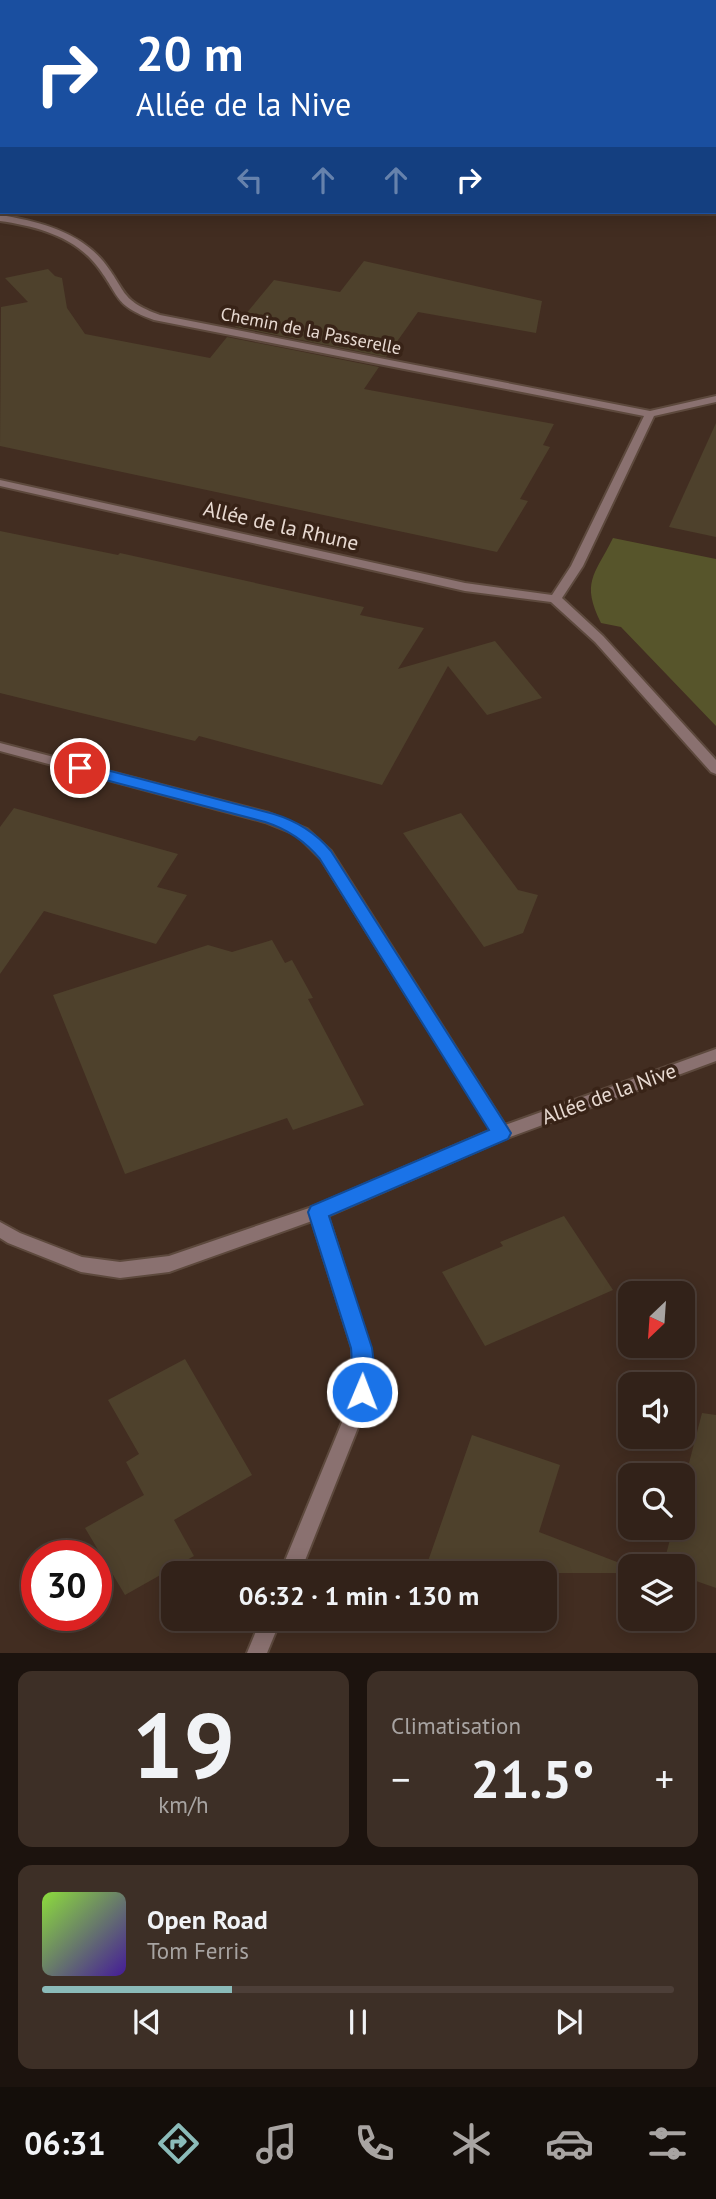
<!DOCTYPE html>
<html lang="fr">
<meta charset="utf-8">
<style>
body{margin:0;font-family:"PT Sans",sans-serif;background:#3d2f26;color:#f1f3f6;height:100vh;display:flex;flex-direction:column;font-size:26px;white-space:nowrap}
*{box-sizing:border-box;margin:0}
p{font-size:23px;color:#a8a4a2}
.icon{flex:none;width:38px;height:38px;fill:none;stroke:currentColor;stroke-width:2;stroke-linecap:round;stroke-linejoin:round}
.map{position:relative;height:1653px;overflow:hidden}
.sheet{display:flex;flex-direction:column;gap:18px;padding:18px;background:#1c130e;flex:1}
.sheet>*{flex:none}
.hud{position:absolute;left:0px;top:0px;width:718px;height:214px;box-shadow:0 4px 18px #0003,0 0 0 2px #4d3f38;background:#1a4fa0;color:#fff;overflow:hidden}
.needle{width:46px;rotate:205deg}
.controls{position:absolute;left:618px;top:1281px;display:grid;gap:14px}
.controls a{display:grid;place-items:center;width:77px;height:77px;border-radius:14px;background:#322219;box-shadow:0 4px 18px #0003,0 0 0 2px #4d3f38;font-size:35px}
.speed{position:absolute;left:21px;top:1540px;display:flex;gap:14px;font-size:35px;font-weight:700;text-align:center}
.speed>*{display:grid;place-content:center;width:91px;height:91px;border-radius:50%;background:#322219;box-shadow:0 4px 18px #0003,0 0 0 2px #4d3f38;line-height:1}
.speed .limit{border:10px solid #d22;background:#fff;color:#111}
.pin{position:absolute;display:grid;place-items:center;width:60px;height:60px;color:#fff;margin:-30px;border:4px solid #fff;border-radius:50%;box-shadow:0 2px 7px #0007}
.me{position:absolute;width:77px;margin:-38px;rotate:1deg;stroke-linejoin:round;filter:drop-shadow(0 0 5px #0008)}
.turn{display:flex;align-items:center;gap:24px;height:147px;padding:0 21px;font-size:32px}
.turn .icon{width:91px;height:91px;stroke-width:2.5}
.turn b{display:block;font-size:49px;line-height:60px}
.lanes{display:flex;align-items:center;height:66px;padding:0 21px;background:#0003;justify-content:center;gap:35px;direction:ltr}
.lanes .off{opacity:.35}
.big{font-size:52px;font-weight:600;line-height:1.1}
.sheet .tile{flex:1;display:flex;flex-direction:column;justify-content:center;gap:10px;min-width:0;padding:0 24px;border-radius:14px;background:#3d2f26}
.sheet .dial{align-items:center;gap:0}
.dial b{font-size:91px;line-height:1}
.song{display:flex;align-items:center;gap:21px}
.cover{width:84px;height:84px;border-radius:10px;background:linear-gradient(135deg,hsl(90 70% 55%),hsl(260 70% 35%))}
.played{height:7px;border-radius:4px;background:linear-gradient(90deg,#8bbbb9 30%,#4d3f38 30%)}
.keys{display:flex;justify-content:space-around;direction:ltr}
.heat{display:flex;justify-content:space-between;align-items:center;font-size:38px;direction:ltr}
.sheet .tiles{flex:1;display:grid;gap:18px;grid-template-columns:1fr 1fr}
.tile:last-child{grid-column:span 2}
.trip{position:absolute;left:161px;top:1561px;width:396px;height:70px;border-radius:14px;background:#322219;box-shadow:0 4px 18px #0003,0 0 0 2px #4d3f38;font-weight:600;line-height:70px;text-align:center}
.dock{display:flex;height:112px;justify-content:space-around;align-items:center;background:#140e0a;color:#a8a4a2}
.dock .icon{width:49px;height:49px}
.dock .active{color:#8bbbb9}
.dock b{font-size:32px;color:#f1f3f6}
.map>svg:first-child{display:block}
</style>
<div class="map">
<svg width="716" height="1653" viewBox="0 0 716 1653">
<rect width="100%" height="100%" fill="#422d21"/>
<path fill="#57552b" d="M613 538 716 559V726L621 627 601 623C581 582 594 576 613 538Z"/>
<g fill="#4e412c">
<polygon points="364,261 542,301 536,333 418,312 386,357 235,327 274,280 340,292"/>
<polygon points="48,269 55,276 62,278 67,308 85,334 210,358 227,337 379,367 364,389 554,424 543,445 550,447 520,499 528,501 497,552 0,446 1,307 28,302 5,278"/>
<polygon points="716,423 716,537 669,527"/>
<polygon points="0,531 118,555 120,553 364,607 360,615 424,628 398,669 495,641 542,698 487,715 448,666 382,785 199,736 195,741 0,693"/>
<polygon points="14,808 178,854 157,887 187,895 156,944 44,911 0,974 0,827"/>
<polygon points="461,813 518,890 538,895 523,933 484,947 403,833"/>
<polygon points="272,940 285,963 292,960 313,998 308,999 364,1105 293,1130 287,1118 125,1174 53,995 208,945 232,952"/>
<polygon points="564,1216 613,1290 485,1346 442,1272 503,1246 500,1242"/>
<polygon points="185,1359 252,1475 174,1520 194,1556 125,1595 85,1528 144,1495 126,1462 139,1454 108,1400"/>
<polygon points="702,1413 716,1415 716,1588 682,1576 682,1566 663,1566 673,1528 682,1528 682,1490"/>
<polygon points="472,1435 560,1465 539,1532 630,1567 630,1573 452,1573 427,1564"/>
</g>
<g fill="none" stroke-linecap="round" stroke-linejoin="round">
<g stroke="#5d493d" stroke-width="4">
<g id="minor">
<polygon points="231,0 239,0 229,2"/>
<polygon points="254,0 276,2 256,2"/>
<polygon points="370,0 380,0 382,2 372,2"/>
<polygon points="678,0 686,0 677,2"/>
<rect x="0" y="29" width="2" height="5"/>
<path d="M0 215C37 221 78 231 103 261 127 291 119 300 160 315L650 411 716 396V402L654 416 583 566 562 598 603 636 716 760V774L711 772 595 642 551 602 465 591 0 486V480L465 583 552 595 571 566 644 416 154 320C113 305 121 297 97 266 74 236 35 226 0 221Z"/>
<polygon points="0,743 269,813 307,829 331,851 505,1125 716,1049 716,1061 507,1138 328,1216 370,1348 371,1382 363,1415 300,1573 280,1573 345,1415 352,1382 352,1348 312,1221 169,1272 120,1278 81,1272 8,1243 0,1238 0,1222 20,1233 82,1257 120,1262 169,1256 312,1207 491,1130 321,859 297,835 265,822 0,751"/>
<polygon points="261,1619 281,1619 267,1653 247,1653"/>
</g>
</g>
<g stroke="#5d493d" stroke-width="4">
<g id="trunk">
<rect x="0" y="64" width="2" height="6"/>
<rect x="0" y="83" width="2" height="6"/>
</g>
</g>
<use href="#minor" fill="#8a7170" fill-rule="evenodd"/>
<use href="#trunk" fill="#efbdba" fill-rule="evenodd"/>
</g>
<path fill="#1a73e8" stroke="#114b97" stroke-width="2" d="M80 763 274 814C297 821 316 833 331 851L511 1133 508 1139 329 1216 372 1348 375 1371 369 1399 362 1402 354 1399C349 1387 353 1363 351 1348L308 1212 311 1206 489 1130 320 859C305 841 287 829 265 822L75 772 73 768Z"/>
<g text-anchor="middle" stroke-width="7" stroke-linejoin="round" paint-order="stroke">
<g font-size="18" fill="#e8dad2" stroke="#382317">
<text transform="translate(311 331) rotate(11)" y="6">Chemin de la Passerelle</text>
</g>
<g font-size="21" fill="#e8dad2" stroke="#382317">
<text transform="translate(281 526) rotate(13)" y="7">Allée de la Rhune</text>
<text transform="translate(609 1094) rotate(-20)" y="7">Allée de la Nive</text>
</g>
</g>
</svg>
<div class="controls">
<a><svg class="needle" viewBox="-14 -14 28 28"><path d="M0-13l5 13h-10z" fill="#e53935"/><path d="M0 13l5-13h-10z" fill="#a8a4a2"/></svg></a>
<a><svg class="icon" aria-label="sound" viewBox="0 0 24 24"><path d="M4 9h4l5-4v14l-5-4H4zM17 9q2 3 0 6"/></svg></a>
<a><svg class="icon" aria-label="search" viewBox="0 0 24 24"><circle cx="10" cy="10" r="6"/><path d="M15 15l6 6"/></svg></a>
<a><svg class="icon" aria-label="layers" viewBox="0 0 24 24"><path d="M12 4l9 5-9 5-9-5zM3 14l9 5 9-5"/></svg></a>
</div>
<div class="speed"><div class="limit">30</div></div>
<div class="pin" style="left:80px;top:768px;background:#d93025"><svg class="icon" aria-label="arrive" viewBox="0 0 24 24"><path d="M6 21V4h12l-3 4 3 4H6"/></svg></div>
<svg class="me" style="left:362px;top:1392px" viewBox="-20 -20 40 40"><circle r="17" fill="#1a73e8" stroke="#fff" stroke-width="3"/><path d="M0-11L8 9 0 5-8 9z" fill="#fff"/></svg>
<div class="trip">06:32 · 1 min · 130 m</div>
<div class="hud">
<div class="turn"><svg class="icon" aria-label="right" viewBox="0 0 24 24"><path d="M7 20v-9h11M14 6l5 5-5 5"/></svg><div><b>20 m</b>Allée de la Nive</div></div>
<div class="lanes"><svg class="icon off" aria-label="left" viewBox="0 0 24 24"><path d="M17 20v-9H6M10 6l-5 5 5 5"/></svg><svg class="icon off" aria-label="ahead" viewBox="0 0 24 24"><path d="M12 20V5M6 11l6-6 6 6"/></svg><svg class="icon off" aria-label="ahead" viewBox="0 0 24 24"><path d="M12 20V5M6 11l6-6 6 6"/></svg><svg class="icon" aria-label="right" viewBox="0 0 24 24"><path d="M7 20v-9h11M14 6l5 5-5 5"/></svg></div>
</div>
</div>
<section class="sheet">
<div class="tiles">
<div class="tile dial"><b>19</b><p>km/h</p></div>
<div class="tile"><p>Climatisation</p>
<div class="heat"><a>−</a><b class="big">21.5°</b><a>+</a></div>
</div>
<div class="tile">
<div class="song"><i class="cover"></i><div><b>Open Road</b><p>Tom Ferris</p></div></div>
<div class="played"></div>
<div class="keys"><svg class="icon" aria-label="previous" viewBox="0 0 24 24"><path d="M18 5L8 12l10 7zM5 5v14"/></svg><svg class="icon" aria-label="pause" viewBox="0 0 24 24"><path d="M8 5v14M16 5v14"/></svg><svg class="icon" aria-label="next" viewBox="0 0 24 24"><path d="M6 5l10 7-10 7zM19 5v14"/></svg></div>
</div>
</div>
</section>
<nav class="dock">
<b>06:31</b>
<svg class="icon active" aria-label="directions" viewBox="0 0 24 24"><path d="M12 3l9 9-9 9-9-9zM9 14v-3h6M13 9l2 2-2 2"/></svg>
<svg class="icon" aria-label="music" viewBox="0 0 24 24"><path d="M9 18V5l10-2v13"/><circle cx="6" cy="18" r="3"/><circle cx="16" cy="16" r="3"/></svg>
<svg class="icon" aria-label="phone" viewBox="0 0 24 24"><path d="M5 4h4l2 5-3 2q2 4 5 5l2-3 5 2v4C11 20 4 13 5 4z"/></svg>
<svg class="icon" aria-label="climate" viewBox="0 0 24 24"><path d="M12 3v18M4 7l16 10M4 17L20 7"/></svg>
<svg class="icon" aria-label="car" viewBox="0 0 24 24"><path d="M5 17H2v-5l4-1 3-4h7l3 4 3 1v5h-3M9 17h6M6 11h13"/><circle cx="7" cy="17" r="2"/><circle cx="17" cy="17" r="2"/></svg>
<svg class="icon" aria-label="filters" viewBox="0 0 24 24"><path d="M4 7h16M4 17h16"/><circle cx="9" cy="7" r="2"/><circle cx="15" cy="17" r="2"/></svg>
</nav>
